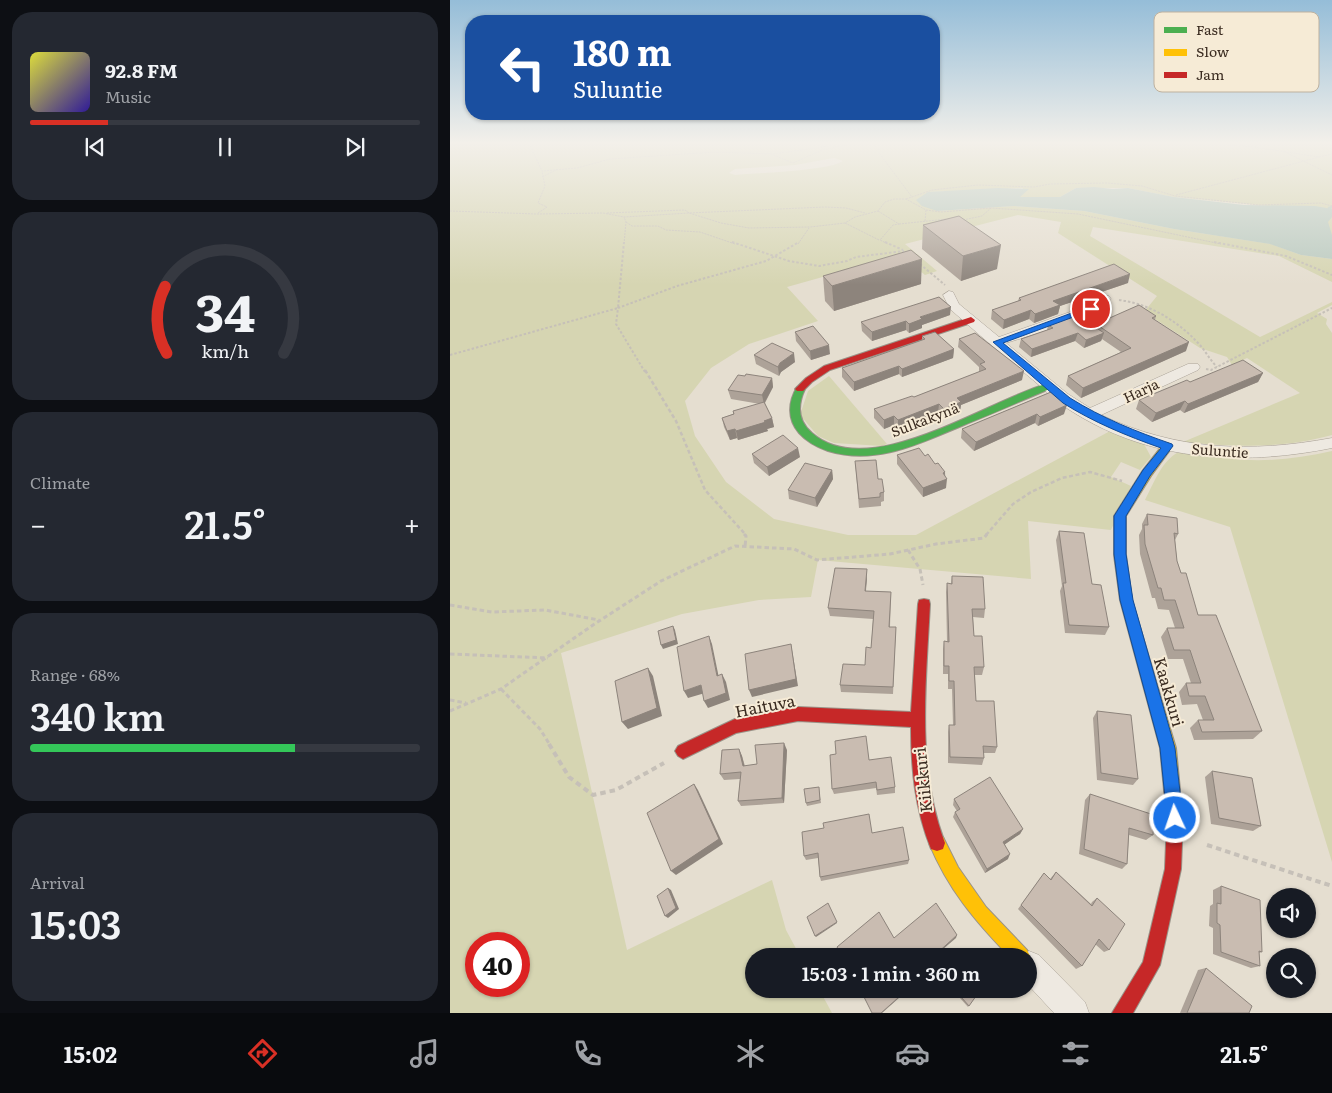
<!DOCTYPE html>
<meta charset="utf-8">
<style>
body{margin:0;font-family:Literata,serif;background:#242831;color:#f1f3f6;height:100vh;display:flex;flex-direction:column;font-size:19px;white-space:nowrap}
*{box-sizing:border-box;margin:0}
p{font-size:16px;color:#9ea1a6}
.icon{flex:none;width:28px;height:28px;fill:none;stroke:currentColor;stroke-width:2;stroke-linecap:round;stroke-linejoin:round}
.map{position:relative;flex:1;overflow:hidden}
.sheet{display:flex;flex-direction:column;gap:12px;padding:12px;background:#0d0f14;width:450px}
.sheet>*{flex:none}
.banner{position:absolute;left:15px;top:15px;width:475px;height:105px;border-radius:20px;box-shadow:0 1px 4px #0004;background:#1a4fa0;color:#fff;overflow:hidden}
.fabs{position:absolute;left:816px;top:888px;display:grid;gap:10px}
.fabs a{display:grid;place-items:center;width:50px;height:50px;border-radius:50%;background:#171b24;box-shadow:0 1px 4px #0004;font-size:25px}
.speed{position:absolute;left:15px;top:932px;display:flex;gap:10px;font-size:25px;font-weight:700;text-align:center}
.speed>*{display:grid;place-content:center;width:65px;height:65px;border-radius:50%;background:#171b24;box-shadow:0 1px 4px #0004;line-height:1}
.speed .limit{border:8px solid #d22;background:#fff;color:#111}
.pin{position:absolute;display:grid;place-items:center;width:42px;height:42px;color:#fff;margin:-21px;border:2px solid #fff;border-radius:50%;box-shadow:0 1px 5px #0007}
.me{position:absolute;width:55px;margin:-28px;rotate:357deg;stroke-linejoin:round;filter:drop-shadow(0 0 4px #0008)}
.turn{display:flex;align-items:center;gap:18px;height:105px;padding:0 25px;font-size:22px}
.turn .icon{width:65px;height:65px;stroke-width:2.5}
.turn b{display:block;font-size:35px;line-height:42px}
.big{font-size:38px;font-weight:600;line-height:1.1}
.sheet .card{flex:1;display:flex;flex-direction:column;justify-content:center;gap:8px;min-width:0;padding:0 18px;border-radius:20px;background:#242831}
.sheet .dial{align-items:center;gap:0}
.dial svg{height:130px;overflow:visible;fill:none;stroke:#363941;stroke-width:7;stroke-linecap:round;text-anchor:middle}
.dial text{fill:#f1f3f6;stroke:none}
.song{display:flex;align-items:center;gap:15px}
.cover{width:60px;height:60px;border-radius:8px;background:linear-gradient(135deg,hsl(60 70% 55%),hsl(250 70% 35%))}
.played{height:5px;border-radius:2px;background:linear-gradient(90deg,#d93025 20%,#363941 20%)}
.keys{display:flex;justify-content:space-around;direction:ltr}
.heat{display:flex;justify-content:space-between;align-items:center;font-size:28px;direction:ltr}
.charge{height:8px;border-radius:4px;background:linear-gradient(90deg,#34c759 68%,#363941 0)}
.trip{position:absolute;left:295px;top:948px;width:292px;height:50px;border-radius:25px;background:#171b24;box-shadow:0 1px 4px #0004;font-weight:600;line-height:50px;text-align:center}
.tab-bar{display:flex;height:80px;justify-content:space-around;align-items:center;background:#090b0e;color:#9ea1a6}
.tab-bar .icon{width:35px;height:35px}
.tab-bar .active{color:#d93025}
.tab-bar b{font-size:22px;color:#f1f3f6}
main{display:flex;flex:1;min-height:0}
.map>svg:first-child{display:block}
</style>
<main>
<section class="sheet">
<div class="card">
<div class="song"><i class="cover"></i><div><b>92.8 FM</b><p>Music</p></div></div>
<div class="played"></div>
<div class="keys"><svg class="icon" aria-label="previous" viewBox="0 0 24 24"><path d="M18 5L8 12l10 7zM5 5v14"/></svg><svg class="icon" aria-label="pause" viewBox="0 0 24 24"><path d="M8 5v14M16 5v14"/></svg><svg class="icon" aria-label="next" viewBox="0 0 24 24"><path d="M6 5l10 7-10 7zM19 5v14"/></svg></div>
</div>
<div class="card dial"><svg viewBox="0 0 100 80">
<path d="M14 69A42 42 0 1 1 86 69"/>
<path d="M14 69A42 42 0 0 1 13 28" stroke="#d93025"/>
<text x="50" y="56" font-size="32" font-weight="700">34</text>
<text x="50" y="72" font-size="11">km/h</text>
</svg></div>
<div class="card"><p>Climate</p>
<div class="heat"><a>−</a><b class="big">21.5°</b><a>+</a></div>
</div>
<div class="card"><p>Range · 68%</p><b class="big">340 km</b><div class="charge"></div></div>
<div class="card"><p>Arrival</p><b class="big">15:03</b></div>
</section>
<div class="map">
<svg width="882" height="1013" viewBox="0 0 882 1013">
<rect width="100%" height="100%" fill="#e5ded0"/>
<g fill="#d6d5b2" fill-rule="evenodd">
<path d="M0 143H882V235L875 234 818 206 724 197 678 188H626L610 197 575 199 569 197 573 188 478 192 487 211 564 206 634 211 724 229 821 244 851 255 882 259V282L829 256 643 227 640 236 810 337 882 302V305L867 313 877 319 876 324 882 333V435C831 449 785 447 733 442L850 393 797 358 782 365 777 357 750 348 694 312 707 296 608 233 611 222 568 215 455 244 487 271 475 275 451 255 337 287 368 321 299 344 261 368 235 401 245 436 276 482 324 519 398 535H466L662 430 694 444 701 457 690 470 671 462 661 477 681 486 661 530 578 521 581 579 368 560 361 597 309 600 232 614 111 653 177 950 322 880 336 930 350 956H304V989H369L382 1013H0ZM384 158 393 161C378 171 306 173 285 175L279 173 285 169 345 165ZM26 944H69V986H26Z"/>
<polygon points="379,376 437,444 432,446 384,443 368,436 350,415 358,391"/>
<path d="M882 451V862L780 527 695 500C703 485 711 462 727 453 739 447 763 457 776 458 811 463 847 459 882 451Z"/>
</g>
<polygon fill="#bacac0" points="644,187 663,189 678,188 724,197 794,205 865,206 882,209 882,217 878,222 882,235 882,259 851,255 820,244 724,229 634,211 564,206 487,211 472,206 466,200 478,192 548,188 579,189 570,197 610,197 626,188"/>
<g fill="none" stroke-linecap="round" stroke-linejoin="round">
<polyline stroke="#bacac0" stroke-width="2.5" points="879,208 882,207"/>
<g stroke="#aba398" stroke-width="1">
<g id="street">
<path d="M499 291 503 292 509 304 549 337 637 306 651 296H659L661 299C646 318 581 335 556 343L618 394 640 408 738 364H748L750 367 748 370 651 415C728 451 800 453 882 438V448C787 467 694 461 612 405 602 398 593 388 583 380 555 357 527 333 500 309L493 295Z"/>
<polygon points="579,951 589,955 635,1002 639,1013 604,1013 579,986 579,956 568,956"/>
</g>
</g>
<g stroke="#9a9388" stroke-width="2">
<path id="fast" d="M599 383 602 384V388C573 400 544 413 514 425 470 443 427 466 378 451 367 447 357 442 349 433 337 419 338 402 347 387H353L355 389C347 406 348 421 362 433 419 483 538 400 599 383Z"/>
</g>
<g stroke="#9a9388" stroke-width="2">
<g id="slow">
<polygon points="718,442 723,446 701,476 676,516 676,555 682,600 726,748 730,790 728,796 722,798 716,796 714,790 710,748 670,600 664,555 664,516 693,470 714,443"/>
<path d="M487 835 493 837 508 867 536 907 577 950 580 956 579 959V956H559C525 921 498 889 479 843L481 837Z"/>
</g>
</g>
<g stroke="#9a9388" stroke-width="2">
<g id="jam">
<polygon points="521,317 525,320 524,322 380,370 362,382 353,391 347,391 345,389 356,378 374,366"/>
<path d="M474 599 479 600 480 604C476 684 466 767 495 843L493 849 487 851 481 849C465 809 461 770 461 727L348 721 286 733 233 759 228 756 225 751 228 746 285 719 348 707 461 712 468 604 469 600Z"/>
<polygon points="722,782 728,784 733,817 731,869 710,965 683,1013 662,1013 693,962 715,869 717,817 714,790 716,784"/>
</g>
</g>
<g stroke="#c6c0b8" stroke-width="1" stroke-dasharray="2 1" stroke-linecap="butt">
<polyline points="79,143 92,171 127,168 160,159 265,152 321,154 343,163 372,150 403,143"/>
<polyline points="424,143 432,157 462,197"/>
<polyline points="426,143 441,143"/>
<polyline points="621,143 671,143"/>
<polyline points="759,143 804,147 869,157 882,154"/>
<polyline points="835,152 882,175"/>
<polyline points="323,154 379,146"/>
<polyline points="92,177 108,169"/>
<polyline points="726,195 869,157"/>
<polyline points="456,199 482,190 528,185 584,187 600,184 657,183 692,186 725,196 809,205 871,203 882,206"/>
<polyline points="476,210 491,212 541,208"/>
<polyline points="0,211 87,214 153,213 174,217 239,213 271,223 299,228 360,227 395,223 405,217 428,211 435,202 444,199 456,199 476,210 475,221"/>
<polyline points="428,211 449,224 443,225 430,240 438,244"/>
<polyline points="88,213 97,207 88,203 95,186 92,171"/>
<polyline points="157,213 235,210 239,213 375,207 396,208 415,213"/>
<polyline points="513,220 532,216 541,208 628,214 771,244"/>
<polyline points="176,222 182,226 208,226 216,230 250,232 285,244"/>
<polyline points="395,223 429,240"/>
<polyline points="449,224 497,219"/>
<polyline points="174,244 176,222 174,217"/>
<polyline points="348,244 359,228"/>
</g>
<g stroke="#c6c0b8" stroke-width="2" stroke-dasharray="2.5 2" stroke-linecap="butt">
<polyline points="282,242 339,261 369,266 397,261 406,257 454,251"/>
<polyline points="435,242 453,250"/>
<polyline points="764,242 836,256 882,275"/>
<polyline points="470,264 495,285"/>
<path d="M669 300C701 304 729 322 750 345 756 352 760 360 767 367"/>
<polyline points="0,355 168,308 174,242"/>
<polyline points="756,369 761,370 882,308"/>
<polyline points="195,372 166,324 168,308 227,286 316,261 349,242"/>
</g>
<g stroke="#c6c0b8" stroke-width="2.5" stroke-dasharray="4 2.5" stroke-linecap="butt">
<polyline points="195,370 226,421 255,490 296,535"/>
<polyline points="536,535 563,504 581,492 612,478 640,472 672,481"/>
</g>
<g stroke="#c6c0b8" stroke-width="3" stroke-dasharray="4.5 3" stroke-linecap="butt">
<polyline points="294,534 296,536 295,547"/>
<polyline points="458,550 470,569 473,585"/>
<polyline points="0,605 42,612 95,610 149,620"/>
<polyline points="0,654 98,658"/>
<polyline points="51,689 90,729 100,745"/>
<polyline points="0,700 16,703"/>
<polyline points="0,711 51,689 143,625 211,581 285,546 344,549 367,560 440,554 486,544 534,538 537,534"/>
</g>
<g stroke="#c6c0b8" stroke-width="4" stroke-dasharray="5.5 4" stroke-linecap="butt">
<polyline points="99,744 119,777 143,795 166,790 214,763"/>
<polyline points="757,845 882,886"/>
</g>
<use href="#street" fill="#eee9e1" fill-rule="evenodd"/>
<use href="#fast" fill="#4caf50" fill-rule="evenodd"/>
<use href="#slow" fill="#ffc107" fill-rule="evenodd"/>
<use href="#jam" fill="#c62828" fill-rule="evenodd"/>
</g>
<g fill="#ada298">
<polygon points="473,225 547,269 511,281 472,249"/>
<polygon points="373,276 471,284 384,311 375,301"/>
<polygon points="678,283 610,306 608,314 584,323 579,319 553,329 541,319 542,310 568,301 569,298"/>
<polygon points="500,315 472,325 472,328 459,333 456,330 422,341 412,331 411,322"/>
<polygon points="706,316 705,320 736,351 631,398 616,385 618,376 671,352 652,339 651,341 634,348 625,341 581,357 569,347 571,339 597,330 598,325 626,318 645,327 646,324"/>
<polygon points="345,332 380,354 361,360 346,341"/>
<polygon points="472,336 504,349 503,358 452,377 449,374 404,391 392,377 392,368 472,340"/>
<polygon points="509,339 572,380 511,405 510,411 493,418 488,413 448,429 444,425 434,429 424,418 424,409 464,397 529,372 529,367 508,347"/>
<polygon points="304,355 345,362 331,372 329,376 306,364"/>
<polygon points="813,373 808,382 734,413 730,410 702,422 686,409 689,400 740,382"/>
<polygon points="295,376 322,378 323,387 315,403 322,418 324,427 317,429 318,431 288,440 287,438 280,440 274,427 272,418 283,414 283,411 310,404 281,399 278,390"/>
<polygon points="601,392 614,414 588,426 585,423 524,451 511,438 512,429"/>
<polygon points="302,454 350,457 319,476 304,463"/>
<polygon points="447,455 475,456 495,472 496,488 473,497 447,464"/>
<polygon points="405,461 428,479 434,492 434,501 431,502 431,506 409,508"/>
<polygon points="382,470 383,479 367,507 339,499 338,490"/>
<polygon points="697,514 728,534 725,540 727,561 731,573 748,615 812,731 803,739 744,740 740,728 748,720 753,720 747,704 732,705 729,692 736,683 741,683 733,659 718,659 711,637 717,628 725,628 719,610 708,609 705,598 702,598 690,554 689,535 692,529 692,524"/>
<polygon points="609,531 642,584 659,627 655,635 615,633 610,591 612,586 606,540"/>
<polygon points="502,576 535,609 534,618 523,617 524,636 534,667 532,675 525,675 526,701 547,747 545,753 533,753 534,758 532,765 498,763 498,732 499,725 503,725 502,689 498,689 498,674 493,674 493,649 494,641 497,642 496,592 497,583 501,584"/>
<polygon points="417,577 416,591 441,592 440,627 446,627 443,694 391,692 390,685 415,665 421,648 423,619 380,616 378,608"/>
<polygon points="647,711 688,779 683,785 647,780 643,718"/>
<polygon points="289,749 292,756 295,766 307,764 337,750 334,803 291,806 288,801 290,779 274,780 270,774"/>
<polygon points="419,760 445,787 445,793 427,795 426,788 384,794 382,789"/>
<polygon points="762,771 811,826 803,831 761,824 755,777"/>
<polygon points="369,790 371,803 357,806 356,803"/>
<polygon points="640,794 703,835 696,840 679,835 677,864 672,869 629,854 635,800"/>
<polygon points="504,799 573,829 570,834 555,844 558,859 535,873 503,817 505,812 507,811 503,805"/>
<polygon points="422,833 459,860 458,864 371,881 370,877 368,858 356,860 354,856"/>
<polygon points="606,872 641,904 642,902 647,898 659,950 654,952 645,944 632,966 626,969 568,909 594,873 600,879"/>
<polygon points="771,886 812,952 809,953 810,966 801,968 763,954 763,928 759,926 760,906 763,904 763,890"/>
<polygon points="756,968 799,1013 730,1013 748,970"/>
<polygon points="502,989 531,989 518,1007"/>
</g>
<g fill="#8d847c">
<polygon points="551,245 547,269 511,281 513,256"/>
<polygon points="472,259 471,284 384,311 382,286"/>
<polygon points="680,274 678,283 610,306 608,314 584,323 585,314 603,301"/>
<polygon points="501,307 500,315 472,325 472,328 459,333 459,324 470,317"/>
<polygon points="581,310 579,319 553,329 554,320"/>
<polygon points="456,321 456,330 422,341 422,332"/>
<polygon points="628,333 625,341 581,357 582,349"/>
<polygon points="654,333 651,341 634,348 636,340"/>
<polygon points="739,342 736,351 631,398 633,388"/>
<polygon points="379,345 380,354 361,360 360,351"/>
<polygon points="504,349 503,358 452,377 452,369"/>
<polygon points="344,353 345,362 331,372 329,376 328,367 330,363"/>
<polygon points="449,366 449,374 404,391 404,382"/>
<polygon points="574,371 572,380 511,405 510,411 493,418 494,409 507,398"/>
<polygon points="813,373 808,382 734,413 738,404"/>
<polygon points="322,378 323,387 314,404 312,395"/>
<polygon points="735,401 730,410 702,422 706,413"/>
<polygon points="489,404 488,413 448,429 448,420"/>
<polygon points="617,405 614,414 588,426 590,417"/>
<polygon points="587,414 585,423 524,451 526,442"/>
<polygon points="444,416 444,425 434,429 434,420"/>
<polygon points="322,418 324,427 317,429 318,431 288,440 286,431"/>
<polygon points="285,429 287,438 280,440 277,431"/>
<polygon points="348,448 350,457 319,476 317,467"/>
<polygon points="382,470 383,479 367,507 365,498"/>
<polygon points="495,472 494,480 497,479 496,488 473,497 473,488"/>
<polygon points="417,569 417,577 415,599 415,591"/>
<polygon points="223,626 225,630 228,644 213,649 211,645"/>
<polygon points="259,636 262,644 270,683 267,676"/>
<polygon points="341,644 348,686 302,697 299,690"/>
<polygon points="198,668 203,676 212,716 178,729 172,722"/>
<polygon points="272,674 276,682 280,700 258,708 254,701"/>
<polygon points="251,685 255,693 238,698 234,691"/>
<polygon points="334,743 337,750 334,803 332,798"/>
<polygon points="289,749 292,756 296,773 293,766"/>
<polygon points="244,784 248,790 273,844 226,875 221,871"/>
<polygon points="573,829 570,834 551,847 553,842"/>
<polygon points="560,854 558,859 535,873 537,869"/>
<polygon points="218,888 221,890 229,909 218,918 215,916"/>
<polygon points="387,922 387,923 366,937 365,936"/>
<polygon points="507,935 506,938 485,956 484,956"/>
<polygon points="458,989 459,989 432,1013 431,1013"/>
</g>
<g fill="#c9bcb1" stroke="#8d847c">
<polygon points="509,216 551,245 513,256 473,225"/>
<polygon points="461,250 472,259 382,286 373,276"/>
<polygon points="664,264 680,274 603,301 610,305 585,314 581,310 554,320 542,310 571,300 569,298"/>
<polygon points="489,297 501,307 470,317 472,319 459,324 456,321 422,332 411,322"/>
<polygon points="689,305 706,316 702,318 739,342 633,388 618,376 681,348 646,324"/>
<polygon points="623,316 626,318 630,317 654,333 636,340 628,333 582,349 571,339 603,328 598,325"/>
<polygon points="363,326 379,345 360,351 345,332"/>
<polygon points="485,332 504,349 452,369 449,366 404,382 392,368 475,339 472,336"/>
<polygon points="525,333 574,371 507,398 511,402 494,409 489,404 448,420 444,416 434,420 424,409 462,396 464,397 536,369 530,364 535,362 509,339"/>
<polygon points="322,343 344,353 330,363 328,367 304,355"/>
<polygon points="793,360 813,373 738,404 735,401 706,413 689,400 737,380 740,382"/>
<polygon points="296,374 322,378 312,395 278,390 288,375 295,376"/>
<polygon points="601,392 617,405 590,417 587,414 526,442 512,429"/>
<polygon points="314,402 322,418 314,421 316,422 286,431 285,429 277,431 272,418 284,414 283,411"/>
<polygon points="333,435 348,448 317,467 302,454"/>
<polygon points="469,448 475,456 478,454 485,464 488,463 495,472 493,473 497,479 473,488 447,455"/>
<polygon points="426,460 428,479 432,479 434,492 430,493 430,497 409,499 405,461"/>
<polygon points="355,463 382,470 365,498 338,490"/>
<polygon points="697,514 727,518 728,534 724,533 727,561 731,573 736,573 748,615 766,615 812,731 752,732 748,720 764,720 755,696 739,696 736,683 751,683 740,650 724,650 717,628 734,628 725,600 714,600 711,588 708,588 695,544 694,525 698,525"/>
<polygon points="609,531 634,533 642,584 651,585 659,627 619,625 613,583 616,583"/>
<polygon points="385,568 417,569 415,591 441,592 439,627 446,627 443,687 390,685 393,664 415,665 416,647 421,648 424,611 378,608"/>
<polygon points="502,576 533,577 535,609 522,609 524,636 532,636 534,667 524,667 526,701 544,701 547,747 533,746 534,758 500,757 499,725 505,725 504,681 499,681 499,666 494,666 494,641 499,642 497,583 502,584"/>
<polygon points="223,626 226,640 211,645 208,631"/>
<polygon points="259,636 267,676 272,674 276,693 254,701 251,685 234,691 227,647"/>
<polygon points="341,644 346,679 299,690 295,654"/>
<polygon points="198,668 207,708 172,722 165,681"/>
<polygon points="647,711 681,715 688,779 651,773"/>
<polygon points="416,736 419,760 441,757 445,787 427,790 426,782 382,789 380,755 386,754 385,741"/>
<polygon points="334,743 332,798 288,801 291,772 270,774 272,750 289,749 293,766 307,764 305,745"/>
<polygon points="762,771 802,778 811,826 769,818"/>
<polygon points="540,777 573,829 553,842 560,854 537,869 505,812 510,809 504,799"/>
<polygon points="244,784 269,839 221,871 197,813"/>
<polygon points="369,787 370,800 356,803 354,789"/>
<polygon points="640,794 704,815 703,835 679,828 677,864 634,849"/>
<polygon points="419,814 422,833 453,827 459,860 370,877 368,853 354,856 352,832 374,828 373,823"/>
<polygon points="606,872 642,906 647,898 675,924 659,950 649,939 632,966 571,905 594,873 601,880"/>
<polygon points="771,886 810,900 812,952 809,951 810,966 771,952 770,925 767,923 767,903 771,904"/>
<polygon points="218,888 226,908 215,916 207,896"/>
<polygon points="378,903 387,922 365,936 357,917"/>
<polygon points="486,903 507,935 484,956 392,956 387,947 429,912 444,938"/>
<polygon points="521,950 526,956 516,956"/>
<polygon points="756,968 802,1006 799,1013 737,1013"/>
<polygon points="410,989 458,989 431,1013 422,1013"/>
<polygon points="504,989 531,989 519,1006"/>
</g>
<linearGradient id="sky" x2="0" y2="1"><stop stop-color="#95bdd8"/><stop offset="0.5" stop-color="#f3f0ea"/><stop offset="1" stop-color="#f3f0ea" stop-opacity="0"/></linearGradient>
<rect width="882" height="285" fill="url(#sky)"/>
<path fill="#1a73e8" stroke="#114b97" d="M638 307 645 309 553 343 620 398C652 418 687 432 722 444L723 446 700 476 676 516V554L683 600 725 748 733 818 731 823 725 826 719 823 717 818 710 748 670 600 664 554V516L693 470 711 448C677 436 643 422 613 403L543 342Z"/>
<g text-anchor="middle" stroke-width="4" stroke-linejoin="round" paint-order="stroke">
<g font-size="14" fill="#3a2b20" stroke="#f6ebd6">
<text transform="translate(691 391) rotate(-25)" y="5">Harja</text>
<text transform="translate(475 420) rotate(-21)" y="5">Sulkakynä</text>
<text transform="translate(770 451) rotate(4)" y="5">Suluntie</text>
</g>
<g font-size="16" fill="#3a2b20" stroke="#f6ebd6">
<text transform="translate(719 692) rotate(74)" y="6">Kaakkuri</text>
<text transform="translate(315 706) rotate(-11)" y="6">Haituva</text>
<text transform="translate(473 780) rotate(-96)" y="6">Kiikkuri</text>
</g>
</g>
<rect x="704" y="12" width="165" height="80" rx="8" fill="#f6ebd6" stroke="#beb19f" stroke-width="1"/>
<rect x="714" y="27" width="23" height="6" fill="#4caf50"/>
<rect x="714" y="49" width="23" height="7" fill="#ffc107"/>
<rect x="714" y="72" width="23" height="6" fill="#c62828"/>
<g font-size="14" fill="#3a2b20">
<text x="746" y="35">Fast</text>
<text x="746" y="57">Slow</text>
<text x="746" y="80">Jam</text>
</g>
</svg>
<div class="fabs">
<a><svg class="icon" aria-label="sound" viewBox="0 0 24 24"><path d="M4 9h4l5-4v14l-5-4H4zM17 9q2 3 0 6"/></svg></a>
<a><svg class="icon" aria-label="search" viewBox="0 0 24 24"><circle cx="10" cy="10" r="6"/><path d="M15 15l6 6"/></svg></a>
</div>
<div class="speed"><div class="limit">40</div></div>
<div class="pin" style="left:641px;top:309px;background:#d93025"><svg class="icon" aria-label="arrive" viewBox="0 0 24 24"><path d="M6 21V4h12l-3 4 3 4H6"/></svg></div>
<svg class="me" style="left:725px;top:818px" viewBox="-20 -20 40 40"><circle r="17" fill="#1a73e8" stroke="#fff" stroke-width="3"/><path d="M0-11L8 9 0 5-8 9z" fill="#fff"/></svg>
<div class="trip">15:03 · 1 min · 360 m</div>
<div class="banner">
<div class="turn"><svg class="icon" aria-label="left" viewBox="0 0 24 24"><path d="M17 20v-9H6M10 6l-5 5 5 5"/></svg><div><b>180 m</b>Suluntie</div></div>
</div>
</div>
</main>
<nav class="tab-bar">
<b>15:02</b>
<svg class="icon active" aria-label="directions" viewBox="0 0 24 24"><path d="M12 3l9 9-9 9-9-9zM9 14v-3h6M13 9l2 2-2 2"/></svg>
<svg class="icon" aria-label="music" viewBox="0 0 24 24"><path d="M9 18V5l10-2v13"/><circle cx="6" cy="18" r="3"/><circle cx="16" cy="16" r="3"/></svg>
<svg class="icon" aria-label="phone" viewBox="0 0 24 24"><path d="M5 4h4l2 5-3 2q2 4 5 5l2-3 5 2v4C11 20 4 13 5 4z"/></svg>
<svg class="icon" aria-label="climate" viewBox="0 0 24 24"><path d="M12 3v18M4 7l16 10M4 17L20 7"/></svg>
<svg class="icon" aria-label="car" viewBox="0 0 24 24"><path d="M5 17H2v-5l4-1 3-4h7l3 4 3 1v5h-3M9 17h6M6 11h13"/><circle cx="7" cy="17" r="2"/><circle cx="17" cy="17" r="2"/></svg>
<svg class="icon" aria-label="filters" viewBox="0 0 24 24"><path d="M4 7h16M4 17h16"/><circle cx="9" cy="7" r="2"/><circle cx="15" cy="17" r="2"/></svg>
<b>21.5°</b>
</nav>
